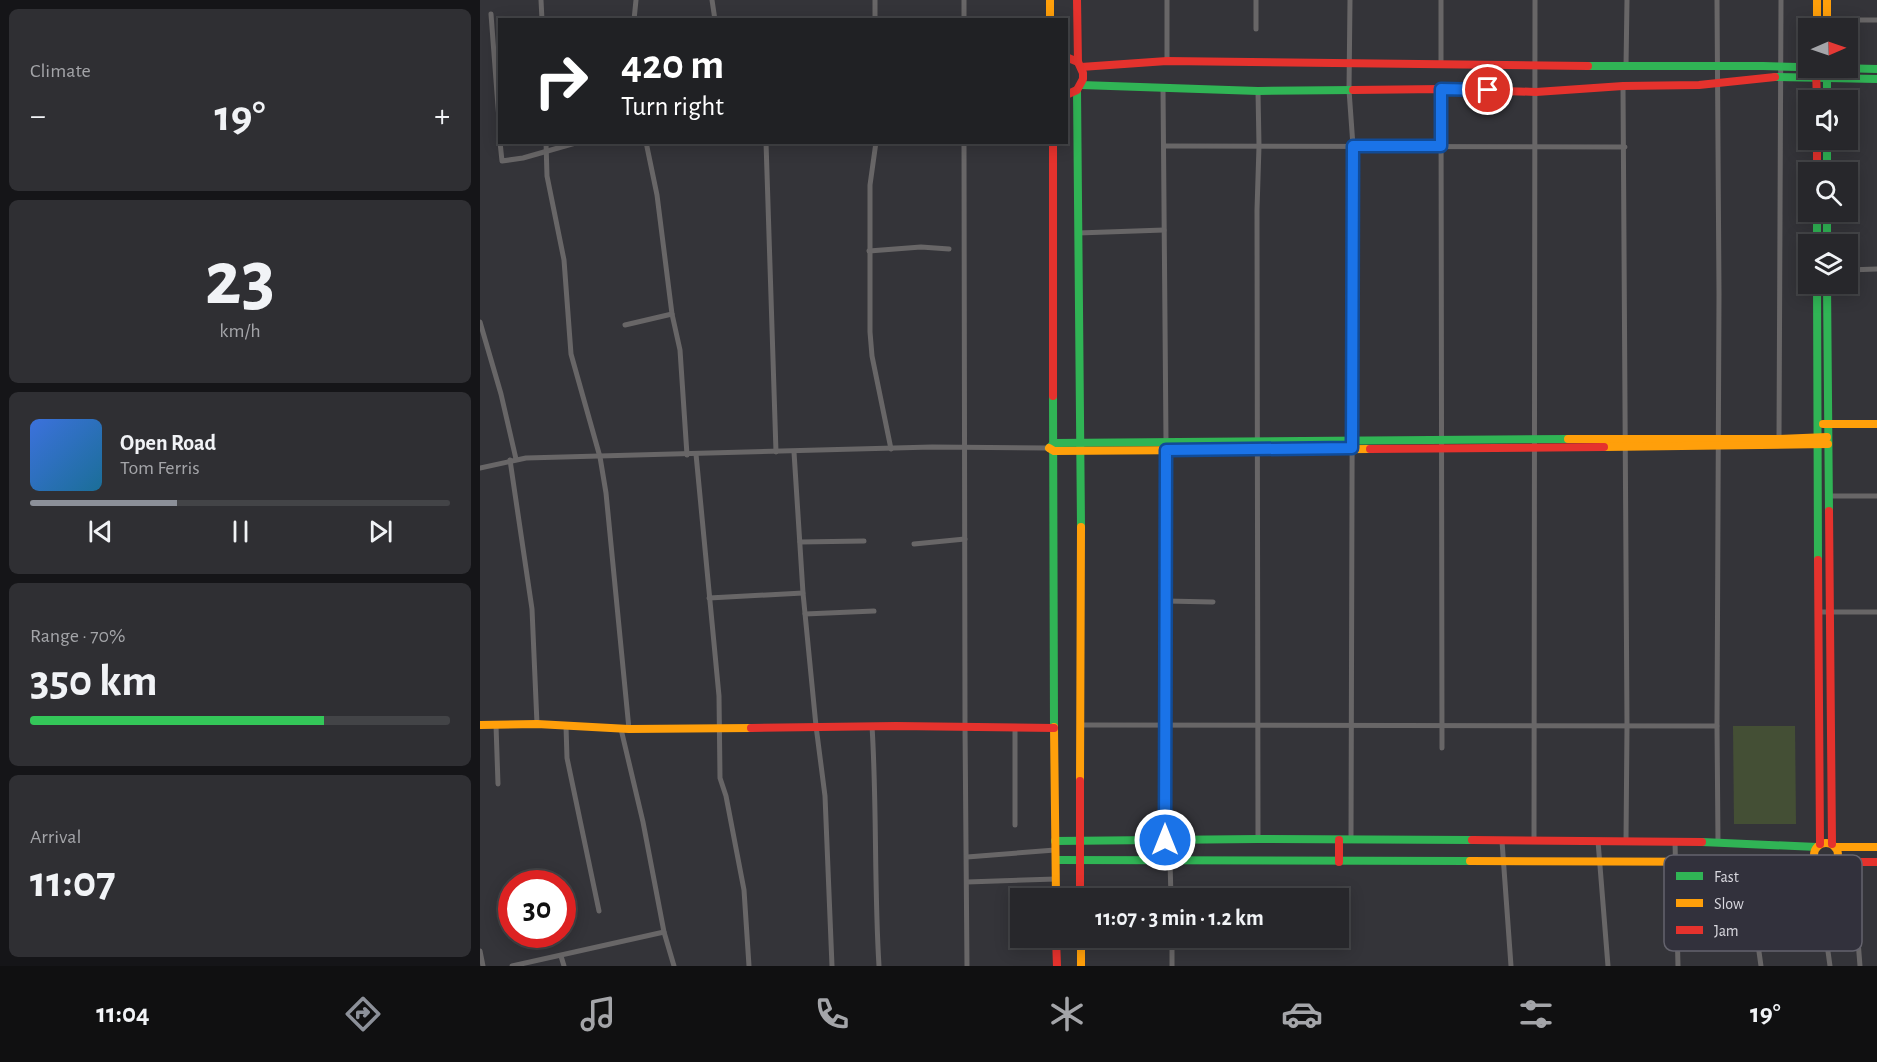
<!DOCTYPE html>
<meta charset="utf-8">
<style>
body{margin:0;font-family:"Alegreya Sans",sans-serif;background:#2f2f33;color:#f1f3f6;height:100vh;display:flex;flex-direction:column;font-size:22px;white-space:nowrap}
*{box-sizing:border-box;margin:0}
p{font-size:20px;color:#a4a5a9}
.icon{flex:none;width:33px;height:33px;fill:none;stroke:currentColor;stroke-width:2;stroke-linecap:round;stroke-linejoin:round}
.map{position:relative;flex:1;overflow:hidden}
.side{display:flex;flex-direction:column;gap:9px;padding:9px;background:#151518;width:480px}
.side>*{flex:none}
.guide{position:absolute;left:18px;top:18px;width:570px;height:126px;border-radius:0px;box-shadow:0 3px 15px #0003,0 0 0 2px #434447;background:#202124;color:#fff;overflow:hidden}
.needle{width:39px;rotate:88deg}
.buttons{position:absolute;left:1318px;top:18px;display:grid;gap:12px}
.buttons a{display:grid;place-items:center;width:60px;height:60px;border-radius:0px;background:#27272b;box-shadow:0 3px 15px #0003,0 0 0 2px #434447;font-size:30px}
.speed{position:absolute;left:18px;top:870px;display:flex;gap:12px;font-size:30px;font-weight:700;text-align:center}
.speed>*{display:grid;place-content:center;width:78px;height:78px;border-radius:50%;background:#27272b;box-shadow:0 3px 15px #0003,0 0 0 2px #434447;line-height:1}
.speed .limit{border:9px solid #d22;background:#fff;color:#111}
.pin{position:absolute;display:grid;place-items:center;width:51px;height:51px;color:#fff;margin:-26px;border:3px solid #fff;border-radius:50%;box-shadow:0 2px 6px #0007}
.me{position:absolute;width:66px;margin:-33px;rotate:0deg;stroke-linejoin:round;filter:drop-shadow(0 0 4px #0008)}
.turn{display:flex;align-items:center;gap:21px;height:126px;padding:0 24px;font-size:27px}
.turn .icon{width:78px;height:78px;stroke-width:2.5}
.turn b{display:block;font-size:42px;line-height:51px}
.big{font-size:45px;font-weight:600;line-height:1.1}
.side .widget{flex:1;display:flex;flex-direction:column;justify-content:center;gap:9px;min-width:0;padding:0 21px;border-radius:9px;background:#2f2f33}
.side .dial{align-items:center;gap:0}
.dial b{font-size:78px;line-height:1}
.song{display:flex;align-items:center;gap:18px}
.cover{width:72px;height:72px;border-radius:9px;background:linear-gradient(135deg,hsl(220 70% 55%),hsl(200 70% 35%))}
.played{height:6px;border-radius:3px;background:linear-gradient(90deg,#8c9099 35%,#434447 35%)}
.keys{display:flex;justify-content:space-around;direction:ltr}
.heat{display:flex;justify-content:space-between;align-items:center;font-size:33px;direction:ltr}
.charge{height:9px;border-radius:4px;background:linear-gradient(90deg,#34c759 70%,#434447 0)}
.trip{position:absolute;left:530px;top:888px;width:339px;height:60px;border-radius:0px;background:#27272b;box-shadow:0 3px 15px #0003,0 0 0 2px #434447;font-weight:600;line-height:60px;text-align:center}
.tab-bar{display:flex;height:96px;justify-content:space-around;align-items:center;background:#101011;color:#a4a5a9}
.tab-bar .icon{width:42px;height:42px}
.tab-bar .selected{color:#8c9099}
.tab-bar b{font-size:27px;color:#f1f3f6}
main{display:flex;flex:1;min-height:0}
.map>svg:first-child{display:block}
</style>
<main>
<section class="side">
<div class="widget"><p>Climate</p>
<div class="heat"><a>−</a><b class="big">19°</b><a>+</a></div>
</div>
<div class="widget dial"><b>23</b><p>km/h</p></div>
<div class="widget">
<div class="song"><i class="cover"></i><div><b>Open Road</b><p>Tom Ferris</p></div></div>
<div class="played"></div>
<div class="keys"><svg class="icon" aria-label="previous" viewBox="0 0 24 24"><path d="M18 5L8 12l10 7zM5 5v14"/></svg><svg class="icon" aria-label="pause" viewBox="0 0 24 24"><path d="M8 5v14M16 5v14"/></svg><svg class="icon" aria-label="next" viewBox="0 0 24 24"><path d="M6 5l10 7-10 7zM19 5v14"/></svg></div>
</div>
<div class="widget"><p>Range · 70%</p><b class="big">350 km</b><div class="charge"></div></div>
<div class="widget"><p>Arrival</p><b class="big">11:07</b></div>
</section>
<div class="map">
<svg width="1397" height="966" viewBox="0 0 1397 966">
<rect width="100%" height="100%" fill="#343439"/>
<polygon fill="#444f35" points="1253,726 1315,726 1316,824 1254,824"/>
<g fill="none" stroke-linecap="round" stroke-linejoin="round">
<g stroke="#686667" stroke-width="5">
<polyline points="61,0 62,20"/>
<polyline points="232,0 235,20"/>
<polyline points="687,0 687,61"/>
<polyline points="870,0 869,90 873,146 871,840"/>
<polyline points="1237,0 1239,294 1237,726 1238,842"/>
<polyline points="11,14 20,133"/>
<polyline points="154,20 156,0"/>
<polyline points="395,20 395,0"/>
<polyline points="484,20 484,0"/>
<polyline points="1347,20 1397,20"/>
<polyline points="776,29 776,0"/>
<polyline points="961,64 961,0"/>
<polyline points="1146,67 1147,0"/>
<polyline points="1143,86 1147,726 1146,842"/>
<polyline points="683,87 686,441 685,840"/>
<polyline points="961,89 962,748"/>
<polyline points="20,142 22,161 43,158 99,142"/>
<polyline points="66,142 67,176 84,260 91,354 120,457 126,493 149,729"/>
<polyline points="166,142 177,195 192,314 200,350 207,455"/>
<polyline points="286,142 296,452"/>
<polyline points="396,142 390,185 390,332 392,356 411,449"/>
<polyline points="484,142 485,726 487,966"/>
<polyline points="684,146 1145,147"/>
<polyline points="598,233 684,230"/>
<polyline points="389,251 441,247 469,249"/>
<polyline points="1368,270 1397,269"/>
<polyline points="0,322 21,394 36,459"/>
<polyline points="145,325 192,314"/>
<polyline points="1299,439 1301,0"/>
<polyline points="314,452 323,593 336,726 345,796 352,966"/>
<polyline points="216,454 239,696 240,778 246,796 264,890 269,966"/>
<polyline points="30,460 52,609 57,724"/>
<polyline points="0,468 46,458 452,447 569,448"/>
<polyline points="1350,496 1397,496"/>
<polyline points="320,542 384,541"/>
<polyline points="434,544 485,539"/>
<polyline points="229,598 323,593"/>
<polyline points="686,601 733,602"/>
<polyline points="1339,612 1397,612"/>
<polyline points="325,614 394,611"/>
<polyline points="16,725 18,784"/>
<polyline points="601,725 1237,726"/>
<polyline points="86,726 87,758 119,911"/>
<path d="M392 726C397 806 394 886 399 966"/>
<polyline points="535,727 535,825"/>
<polyline points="141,729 163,822 184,932 194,966"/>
<polyline points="778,839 777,210 779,146 778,91"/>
<polyline points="1022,841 1031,966"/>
<polyline points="1054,841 1055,0"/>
<polyline points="1118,841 1128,966"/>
<polyline points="1195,842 1198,966"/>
<polyline points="487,857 575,850"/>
<polyline points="690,861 691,898"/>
<polyline points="1365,862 1377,928 1380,966"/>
<polyline points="1339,865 1343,915 1350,966"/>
<polyline points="487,882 576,879"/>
<polyline points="1275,923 1281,966"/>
<polyline points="1245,925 1331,918 1343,915"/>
<polyline points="692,938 692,966"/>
<polyline points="0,951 3,966"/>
<polyline points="81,956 84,966"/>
<polyline points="32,966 184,932"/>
</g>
<g stroke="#30b455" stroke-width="8">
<polyline points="1108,66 1283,66 1397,69"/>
<polyline points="1347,74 1347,100"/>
<polyline points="1295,77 1397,79"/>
<polyline points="601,85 778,91 873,90"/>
<polyline points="597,90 601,527"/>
<polyline points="1347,140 1347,172"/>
<polyline points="1337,212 1337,244"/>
<polyline points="1347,212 1347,244"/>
<polyline points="1337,284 1338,560"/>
<polyline points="1347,284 1349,511"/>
<polyline points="573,396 574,727"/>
<polyline points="569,448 574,443 1088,439"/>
<polyline points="575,841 778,839 992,840"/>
<polyline points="1222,842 1337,847"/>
<polyline points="576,860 990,861"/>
</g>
<g stroke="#ff9f0a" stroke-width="8">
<polyline points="570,0 570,20"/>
<polyline points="1337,0 1337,28"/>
<polyline points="1347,0 1347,28"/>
<polyline points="1343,424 1397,424"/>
<polyline points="1088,439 1299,439 1347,437"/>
<polyline points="1124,447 1348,444"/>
<polyline points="569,448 574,451 890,449"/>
<polyline points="0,725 57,724 149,729 271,728"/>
<polyline points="574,727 576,898"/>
<polyline points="600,781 601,527"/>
<circle cx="1346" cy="855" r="12"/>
<polyline points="1355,847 1397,847"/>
<polyline points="990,861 1336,862"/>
<polyline points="601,938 601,966"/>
</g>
<g stroke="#e5322d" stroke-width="8">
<polyline points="586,57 598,62"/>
<polyline points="601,67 687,61 1108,66"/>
<polyline points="1336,71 1337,100"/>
<polyline points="873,90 961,89 1056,92 1143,86 1219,85 1295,77"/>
<polyline points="586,95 597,90 603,79 603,73 598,62 597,0"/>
<polyline points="1337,140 1337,172"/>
<polyline points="573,142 573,396"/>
<polyline points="890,449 1124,447"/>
<polyline points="1349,511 1352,844"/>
<polyline points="1338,560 1340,844"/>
<polyline points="271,728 416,726 574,728"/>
<polyline points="859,840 859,862"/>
<polyline points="992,840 1222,842"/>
<polyline points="1357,859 1365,862 1397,862"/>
<polyline points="600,898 600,781"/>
<polyline points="576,938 577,966"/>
</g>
</g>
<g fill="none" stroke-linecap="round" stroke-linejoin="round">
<g stroke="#114b97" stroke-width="15">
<polyline id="route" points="685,840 686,450 872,448 873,146 961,146 961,89 1008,90"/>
</g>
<use href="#route" stroke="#1a73e8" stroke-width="10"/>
</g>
<rect x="1184" y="855" width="198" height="96" rx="9" fill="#32313c" stroke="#64636d" stroke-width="1.5"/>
<rect x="1196" y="872" width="27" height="8" fill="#30b455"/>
<rect x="1196" y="899" width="27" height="8" fill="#ff9f0a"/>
<rect x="1196" y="926" width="27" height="8" fill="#e5322d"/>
<g font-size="16" fill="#d9d8df">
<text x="1234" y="882">Fast</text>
<text x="1234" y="909">Slow</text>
<text x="1234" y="936">Jam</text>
</g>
</svg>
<div class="buttons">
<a><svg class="needle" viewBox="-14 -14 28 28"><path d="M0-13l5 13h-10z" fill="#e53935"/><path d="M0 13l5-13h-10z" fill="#a4a5a9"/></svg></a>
<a><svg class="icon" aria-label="sound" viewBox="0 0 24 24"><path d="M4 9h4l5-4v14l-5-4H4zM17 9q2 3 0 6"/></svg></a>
<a><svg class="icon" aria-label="search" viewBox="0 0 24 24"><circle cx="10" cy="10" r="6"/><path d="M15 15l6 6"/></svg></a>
<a><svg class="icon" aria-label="layers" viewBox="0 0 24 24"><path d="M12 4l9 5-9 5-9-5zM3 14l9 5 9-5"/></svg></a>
</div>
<div class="speed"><div class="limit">30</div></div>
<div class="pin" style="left:1008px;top:90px;background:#d93025"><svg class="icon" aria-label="arrive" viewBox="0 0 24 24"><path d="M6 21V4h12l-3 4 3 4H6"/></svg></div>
<svg class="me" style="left:685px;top:840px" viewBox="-20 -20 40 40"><circle r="17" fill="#1a73e8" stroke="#fff" stroke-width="3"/><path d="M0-11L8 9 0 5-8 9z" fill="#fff"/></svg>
<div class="trip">11:07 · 3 min · 1.2 km</div>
<div class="guide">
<div class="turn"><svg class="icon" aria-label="right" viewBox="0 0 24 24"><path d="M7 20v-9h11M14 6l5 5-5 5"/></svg><div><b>420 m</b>Turn right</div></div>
</div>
</div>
</main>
<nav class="tab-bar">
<b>11:04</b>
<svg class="icon selected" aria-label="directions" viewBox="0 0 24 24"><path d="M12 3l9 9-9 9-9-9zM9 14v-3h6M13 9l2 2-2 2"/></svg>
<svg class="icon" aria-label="music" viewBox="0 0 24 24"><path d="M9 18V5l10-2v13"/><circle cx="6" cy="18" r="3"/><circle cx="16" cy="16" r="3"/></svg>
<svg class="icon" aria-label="phone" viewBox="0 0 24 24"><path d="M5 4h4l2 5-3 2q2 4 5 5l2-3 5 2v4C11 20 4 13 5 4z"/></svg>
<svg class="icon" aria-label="climate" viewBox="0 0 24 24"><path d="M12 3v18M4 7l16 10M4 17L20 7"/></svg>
<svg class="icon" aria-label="car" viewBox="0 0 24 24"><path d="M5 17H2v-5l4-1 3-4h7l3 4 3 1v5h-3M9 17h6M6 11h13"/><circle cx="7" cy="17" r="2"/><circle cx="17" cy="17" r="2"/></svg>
<svg class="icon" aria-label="filters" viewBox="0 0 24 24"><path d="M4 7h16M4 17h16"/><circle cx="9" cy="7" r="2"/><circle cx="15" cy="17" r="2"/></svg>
<b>19°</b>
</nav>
